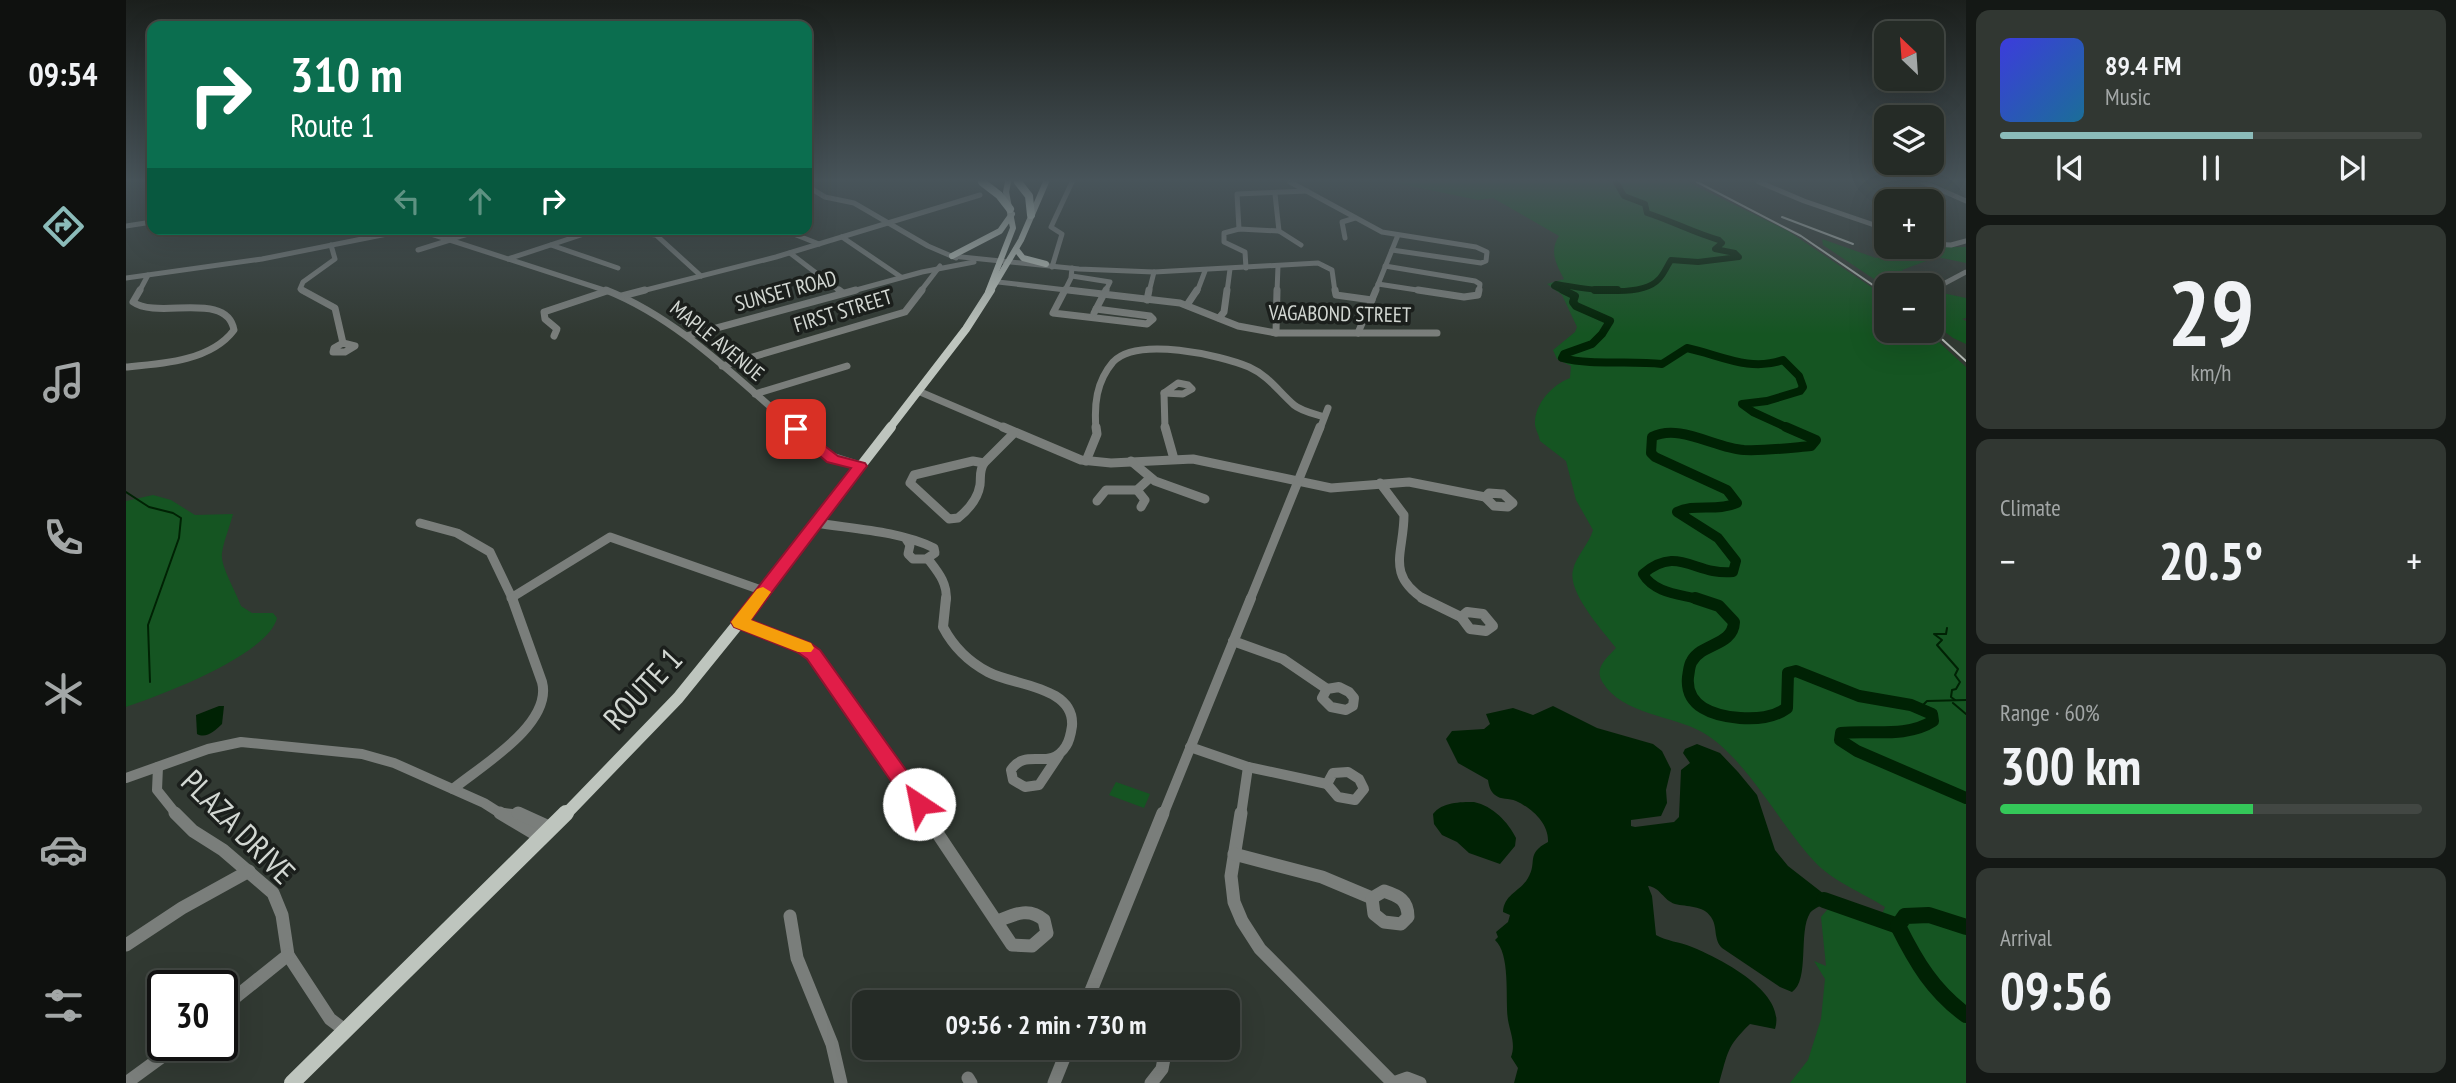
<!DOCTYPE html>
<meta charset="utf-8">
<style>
body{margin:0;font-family:"PT Sans Narrow",sans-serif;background:#313732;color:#f1f3f6;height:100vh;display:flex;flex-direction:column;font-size:26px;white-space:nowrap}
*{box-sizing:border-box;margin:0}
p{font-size:23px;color:#a3a7a7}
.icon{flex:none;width:38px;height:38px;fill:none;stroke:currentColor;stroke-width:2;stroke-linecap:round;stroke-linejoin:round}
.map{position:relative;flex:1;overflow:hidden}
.drawer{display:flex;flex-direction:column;gap:10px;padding:10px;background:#141815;width:490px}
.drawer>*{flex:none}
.top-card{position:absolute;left:21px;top:21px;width:665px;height:214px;border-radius:14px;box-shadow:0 7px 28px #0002,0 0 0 2px #424743;background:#0b6e4f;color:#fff;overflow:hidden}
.needle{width:46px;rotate:335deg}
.buttons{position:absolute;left:1748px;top:21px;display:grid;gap:14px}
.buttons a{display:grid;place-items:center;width:70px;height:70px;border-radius:14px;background:#252b26;box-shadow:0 7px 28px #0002,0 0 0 2px #424743;font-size:35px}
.speed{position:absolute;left:21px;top:970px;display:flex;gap:14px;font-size:35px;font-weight:700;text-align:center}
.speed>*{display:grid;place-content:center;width:91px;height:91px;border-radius:50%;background:#252b26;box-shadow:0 7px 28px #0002,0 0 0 2px #424743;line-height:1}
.speed .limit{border:4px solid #111;border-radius:10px;background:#fff;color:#111}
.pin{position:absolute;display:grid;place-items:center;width:60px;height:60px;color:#fff;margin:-30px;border-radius:14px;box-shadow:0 4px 10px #0006}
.me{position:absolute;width:77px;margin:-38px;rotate:326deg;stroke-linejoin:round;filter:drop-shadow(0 0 5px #0008)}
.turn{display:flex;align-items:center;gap:24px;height:147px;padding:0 28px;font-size:32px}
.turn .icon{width:91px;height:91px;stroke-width:2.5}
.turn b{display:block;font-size:49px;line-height:60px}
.lanes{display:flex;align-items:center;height:66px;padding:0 28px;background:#0003;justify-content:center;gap:35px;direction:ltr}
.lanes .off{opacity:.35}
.big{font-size:52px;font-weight:800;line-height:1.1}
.drawer .card{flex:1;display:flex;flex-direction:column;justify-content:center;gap:10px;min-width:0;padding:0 24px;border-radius:14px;background:#313732}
.drawer .dial{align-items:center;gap:0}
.dial b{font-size:91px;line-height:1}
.song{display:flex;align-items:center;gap:21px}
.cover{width:84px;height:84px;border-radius:10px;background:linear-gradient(135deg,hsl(240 70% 55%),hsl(200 70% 35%))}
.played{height:7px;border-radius:4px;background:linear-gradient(90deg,#8bbbb9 60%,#424743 60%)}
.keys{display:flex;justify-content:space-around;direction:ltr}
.heat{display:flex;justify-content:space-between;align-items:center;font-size:38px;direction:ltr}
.charge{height:10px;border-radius:5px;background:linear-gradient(90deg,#34c759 60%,#424743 0)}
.trip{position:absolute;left:726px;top:990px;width:388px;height:70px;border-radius:14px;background:#252b26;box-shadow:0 7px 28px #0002,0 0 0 2px #424743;font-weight:800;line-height:70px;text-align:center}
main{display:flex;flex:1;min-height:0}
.menu{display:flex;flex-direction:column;width:126px;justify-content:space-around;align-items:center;background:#0f110f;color:#a3a7a7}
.menu .icon{width:49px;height:49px}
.menu .selected{color:#8bbbb9}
.menu b{font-size:32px;color:#f1f3f6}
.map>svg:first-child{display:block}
</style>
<main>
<nav class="menu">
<b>09:54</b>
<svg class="icon selected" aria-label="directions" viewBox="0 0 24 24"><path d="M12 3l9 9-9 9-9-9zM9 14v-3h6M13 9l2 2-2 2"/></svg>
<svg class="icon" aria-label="music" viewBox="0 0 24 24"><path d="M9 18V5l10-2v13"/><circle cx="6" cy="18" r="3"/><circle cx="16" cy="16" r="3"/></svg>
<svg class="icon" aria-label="phone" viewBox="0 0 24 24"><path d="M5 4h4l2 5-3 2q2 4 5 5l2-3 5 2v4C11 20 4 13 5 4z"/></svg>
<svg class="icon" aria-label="climate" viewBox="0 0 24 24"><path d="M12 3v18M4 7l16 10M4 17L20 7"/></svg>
<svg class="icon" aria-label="car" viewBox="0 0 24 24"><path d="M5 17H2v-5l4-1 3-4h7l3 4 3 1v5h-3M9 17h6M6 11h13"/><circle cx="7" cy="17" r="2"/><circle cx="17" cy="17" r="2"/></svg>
<svg class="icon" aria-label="filters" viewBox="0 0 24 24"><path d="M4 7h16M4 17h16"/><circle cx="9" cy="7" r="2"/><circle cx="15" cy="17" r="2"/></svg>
</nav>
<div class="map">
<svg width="1840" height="1083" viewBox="0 0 1840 1083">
<rect width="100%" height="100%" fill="#313932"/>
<g fill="#155522">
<path d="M1265 182H1562L1662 231 1760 297V331H1801L1840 367V1083H1664L1682 1060 1695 1019 1699 979 1688 961 1700 966 1695 917 1712 897 1756 914 1759 907C1737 893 1706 881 1688 861 1654 825 1619 756 1576 732 1548 716 1496 714 1477 683 1467 668 1481 658 1490 648 1477 631 1441 592 1447 570 1450 556 1463 544 1467 530L1450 500 1440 461 1414 441C1413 435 1410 431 1409 425 1408 404 1426 385 1444 378L1445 366 1431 359 1427 350 1449 332 1451 327 1436 295 1421 284 1438 279C1430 264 1423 251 1433 236L1367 198 1352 200Z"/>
<polygon points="1696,239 1750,258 1796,247 1840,247 1840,263 1811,257 1776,270 1787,280 1797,284 1770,280 1765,283 1767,285 1760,287 1697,245"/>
<polygon points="1812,292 1840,298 1840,318 1836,319 1840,321 1840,344 1827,338 1806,322 1806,301 1810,300"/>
<path d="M27 495 45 500 69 515 107 514C104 526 98 540 96 553 94 566 110 591 115 606L126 613H147L151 618C142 655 36 695 0 707V501Z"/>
<polygon points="990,782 1024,794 1018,808 983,795"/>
</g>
<g fill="#002204">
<path d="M93 706H98L96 724C89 731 80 739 71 734L70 715Z"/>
<path d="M1427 706 1471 728 1527 744 1536 751 1545 769 1540 790 1541 803 1535 816 1505 820V826L1509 827 1548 822 1553 817 1555 770 1564 763 1557 753 1559 749 1571 744 1594 753 1612 772 1631 795 1649 850 1662 866 1698 894V904C1694 906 1687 909 1684 913 1672 932 1684 980 1666 992L1654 987 1596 948C1587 939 1592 927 1585 917 1577 905 1561 907 1549 904 1537 900 1534 887 1522 886L1526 896 1530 935C1540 941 1554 942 1566 947 1593 958 1661 992 1649 1029L1624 1024C1600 1047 1602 1053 1593 1083H1388L1392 1068 1385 1057C1390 1044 1384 1032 1382 1020 1379 1000 1385 954 1369 940L1372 937 1370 932 1382 922 1384 915 1377 912C1378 894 1394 892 1402 878 1412 862 1399 854 1422 842 1423 824 1407 809 1390 801 1383 798 1375 800 1369 795 1364 791 1363 786 1362 780L1332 763 1320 739 1326 731 1358 729 1364 724 1360 714 1387 708 1407 715Z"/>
<path d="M1348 802C1367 806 1382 822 1390 838L1389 846 1374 864 1343 853 1331 842 1316 835 1308 824 1307 814C1316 802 1334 802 1348 802Z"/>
</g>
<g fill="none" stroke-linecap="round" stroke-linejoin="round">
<g stroke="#002204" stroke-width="2">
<polyline points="0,492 23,507 47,513 55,518 53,538 22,625 24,682"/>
<polyline points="1821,628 1820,634 1808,634 1816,640 1811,645 1832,669 1829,675 1834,682 1830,689 1826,690 1825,697 1829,700"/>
<polyline points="1827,703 1840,714"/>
<polyline points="1794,708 1801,701 1840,700"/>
</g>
<path stroke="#002204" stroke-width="6" d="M1440 292 1428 286 1430 284C1455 288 1514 300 1533 279 1538 274 1541 266 1545 260L1572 262 1613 257 1609 253 1589 249 1596 243 1593 240C1568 233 1546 221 1521 213L1519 204 1498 196 1490 182"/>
<g stroke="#002204" stroke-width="8">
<path d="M1437 290 1449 296 1447 302 1450 306 1484 321 1476 334 1466 344 1438 354 1436 358C1467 366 1503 360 1536 364L1561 348C1594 355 1623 372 1657 360L1673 376 1677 387 1674 391 1641 401 1616 404 1627 412 1664 429"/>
<polyline points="1469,290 1491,290"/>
</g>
<path stroke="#002204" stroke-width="10" d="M1575 600C1555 594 1529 594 1517 574 1552 544 1569 576 1607 572L1610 561 1592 538 1551 512C1568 503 1591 512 1611 503L1601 490 1529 457 1525 453 1526 437C1553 423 1589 448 1618 450 1640 451 1663 448 1685 446L1690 440 1660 427"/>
<path stroke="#002204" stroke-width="12" d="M1569 598 1593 606 1608 622C1607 646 1576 643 1566 661 1563 665 1563 672 1562 677 1559 707 1588 716 1614 718 1631 719 1647 718 1661 708L1662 673 1670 671 1733 696 1785 705 1806 714 1807 721C1781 738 1745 730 1715 733L1714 740 1731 751 1840 798"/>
<g stroke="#002204" stroke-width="16">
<polyline points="1698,900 1772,926"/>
<path d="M1840 927 1803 915 1779 916 1772 926C1790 962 1807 991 1840 1015"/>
</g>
<g stroke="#7a7e7b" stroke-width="5">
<polyline points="1164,182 1256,232 1350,247 1361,252 1360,261 1355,263 1266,250"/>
<polyline points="1633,182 1678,201 1760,229"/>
<polyline points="1797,182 1840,201"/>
<polyline points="681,186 699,197 728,203 802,246 830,258"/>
<polyline points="1149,194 1153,231 1175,245"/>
<polyline points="0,226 26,222"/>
<polyline points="30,229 30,233 62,229"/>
<polyline points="482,229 530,235 575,276"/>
<polyline points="655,229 693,244"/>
<polyline points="1113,229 1111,194 1181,191"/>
<polyline points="716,237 775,277"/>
<polyline points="1219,238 1216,222 1229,218"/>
<polyline points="325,239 359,229"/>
<polyline points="1806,244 1825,245 1840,241"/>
<polyline points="425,245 492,268"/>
<polyline points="292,250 324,240"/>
<polyline points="664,253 715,292"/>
<polyline points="826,256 953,269 1028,272 1192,263 1206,270 1209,292"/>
<polyline points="382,259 473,229"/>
<polyline points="1259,266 1349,281 1354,284 1353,292"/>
<polyline points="926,267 936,234 925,227 946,182"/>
<polyline points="1120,268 1119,252 1098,242 1098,233 1113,229 1153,231"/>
<polyline points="946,276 984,282 979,292"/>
<polyline points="0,278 136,259 271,232 299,232 484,292"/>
<polyline points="872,282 957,292"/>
<polyline points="1252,284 1304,292"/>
<polyline points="1806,290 1840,272"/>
<polyline points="13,292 22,275"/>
<polyline points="179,292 174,289 177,282 209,259 205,245"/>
<polyline points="478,292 481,291"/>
<polyline points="512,292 650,257 854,195"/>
<polyline points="723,292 796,272 848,262"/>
<polyline points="794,292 814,266"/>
<polyline points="938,292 945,278 946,268"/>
<polyline points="1023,292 1028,272"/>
<polyline points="1071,292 1079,271"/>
<polyline points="1101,292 1104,269"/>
<polyline points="1151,292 1152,266"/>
<polyline points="1249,292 1272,235"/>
</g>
<g stroke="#7a7e7b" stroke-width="7">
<polyline points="176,290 209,308 217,343"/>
<path d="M480 290C553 319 610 378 670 429"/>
<polyline points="713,290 717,293"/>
<polyline points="939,290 927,313 1021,324 1027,319 1024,316 970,309"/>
<polyline points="942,290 1054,303 1112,326 1150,333 1311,333"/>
<polyline points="1209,290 1210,295 1246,300"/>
<polyline points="1292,290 1338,297 1352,295 1353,290"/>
<polyline points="496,296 519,290"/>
<polyline points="1021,300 1023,290"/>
<polyline points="1061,305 1071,290"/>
<polyline points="968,313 980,290"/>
<polyline points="1093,318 1098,312 1101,290"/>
<polyline points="1150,333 1151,290"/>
<polyline points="1232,333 1250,290"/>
<polyline points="428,336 431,329 419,319 418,312 481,291"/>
<polyline points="561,336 730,290"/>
<polygon points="217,343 229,346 219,352 207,352 208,348"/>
<polyline points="596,366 779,312 796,290"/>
<path d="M0 367C36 364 85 361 108 330 101 290 32 320 7 302L14 290"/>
<polygon points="1052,383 1062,385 1066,389 1057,394 1038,393"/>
<polyline points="792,391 881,429"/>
<polyline points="1038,393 1039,429"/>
<polyline points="629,394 721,366"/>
<path d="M970 429C968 405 970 382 987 362 1011 336 1094 355 1123 367 1143 376 1152 391 1168 405 1175 411 1189 414 1198 417"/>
<polyline points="1194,429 1202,408"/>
</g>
<g stroke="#7a7e7b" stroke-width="9">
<polyline points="668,427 703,456 734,466"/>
<polyline points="877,427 955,460 985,463 1067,459 1205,488 1283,482 1359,497"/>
<polyline points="1039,427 1048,459"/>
<path d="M847 461 858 463C853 471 855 476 854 485 852 498 842 510 832 518L823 519 784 483 788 475Z"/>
<polyline points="960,461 971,434 970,427"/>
<polyline points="1005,461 1029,481 1079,499"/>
<polyline points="858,463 888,433"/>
<path d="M1254 483 1278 515C1278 553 1259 574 1299 600"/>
<polyline points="1011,490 1019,500 1015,507"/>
<polygon points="1363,493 1377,494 1387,503 1382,507 1368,506 1359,497"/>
<polyline points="971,501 980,490 1011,490 1024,478"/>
<polyline points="294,523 331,533 364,552 387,600"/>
<path d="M690 523C728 529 773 531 808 548L809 553 800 559H787L782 554 784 545 780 539"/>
<path d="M802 559C811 571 822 583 820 600"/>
<polyline points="385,598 484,537 638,591"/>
<polyline points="1124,600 1194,427"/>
</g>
<g stroke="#7a7e7b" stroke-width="10">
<path d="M820 598 817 627C827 646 843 662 862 672 888 686 949 686 946 726 945 733 944 740 940 746 924 772 900 747 885 770L887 780 899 787 913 785 933 755"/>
<polyline points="1296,598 1335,617"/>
<polygon points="1341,612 1357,614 1367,626 1360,631 1344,629 1335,617"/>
<polyline points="614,622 678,647 688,654 799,815"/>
<polyline points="1107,641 1157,659 1201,689"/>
<polygon points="1213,687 1223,692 1228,698 1227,706 1220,710 1205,707 1196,698 1201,689"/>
<polyline points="1064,747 1122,767 1201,784"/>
<polyline points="32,767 31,790 51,815"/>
<polygon points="1222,772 1233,779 1238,789 1229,800 1212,797 1201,784 1207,773"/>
<polyline points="0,778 82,749 115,742 236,754 268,763 358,803 377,815"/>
<path d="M327 789C355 766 427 724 416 682L386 598"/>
<polyline points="378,813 396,815"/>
<polyline points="1037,815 1125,598"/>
<polyline points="1115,815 1122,767"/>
</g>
<g stroke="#7a7e7b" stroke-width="13">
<polyline points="49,813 67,831 97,850 147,893 156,915 162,955 204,1019 220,1031"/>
<polyline points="374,813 416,838"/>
<polyline points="392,813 425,828"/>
<path d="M798 813 886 945 906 946 921 933 918 920C903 907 889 914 872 921"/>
<polyline points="1115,813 1105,876 1108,902 1116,921 1134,949 1267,1083"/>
<polyline points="1108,854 1196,877 1246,898"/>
<path d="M1258 891C1273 896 1282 900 1282 917L1275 924 1258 922 1248 914 1246 898Z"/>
<polyline points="664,916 671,958 706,1044 715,1083"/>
<polyline points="0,945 56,908 123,871"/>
<polyline points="960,1003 1037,813"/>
<polyline points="96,1008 162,955"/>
<polyline points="1068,1048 1073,1054"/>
<polyline points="842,1078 845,1083"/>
<polyline points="0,1083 52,1045"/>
<polyline points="928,1083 942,1048"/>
<polyline points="1025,1083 1036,1069 1040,1048"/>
<polyline points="1267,1083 1281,1078 1294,1083"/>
</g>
<g stroke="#bec5be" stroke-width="6">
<polyline points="890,249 897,258 920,264"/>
<polyline points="826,256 874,231 886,214"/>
<polyline points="862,292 887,228 880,192 882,182"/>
<polyline points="864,292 895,240 920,182"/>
</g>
<polyline stroke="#bec5be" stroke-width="8" points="763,429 840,329 865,290"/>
<polyline stroke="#bec5be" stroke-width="10" points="631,600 765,427"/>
<polyline stroke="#bec5be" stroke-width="12" points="439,815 552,698 633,598"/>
<polyline stroke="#bec5be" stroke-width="16" points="166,1083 440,813"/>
<g stroke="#d8e2d9" stroke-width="8">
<polyline points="856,182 873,195 884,209"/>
<polyline points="892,182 903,196 905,215"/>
</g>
<g stroke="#b2b8b3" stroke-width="2">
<polyline points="1571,182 1675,236 1760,294"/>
<polyline points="1656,217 1727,244"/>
<polyline points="1806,330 1840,361"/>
</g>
</g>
<linearGradient id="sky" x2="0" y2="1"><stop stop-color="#1b1f1c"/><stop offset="0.54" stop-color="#48545a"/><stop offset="1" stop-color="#48545a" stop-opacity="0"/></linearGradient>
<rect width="1840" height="334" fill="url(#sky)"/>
<polygon fill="#e11d48" stroke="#92132f" stroke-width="2" points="670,424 712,456 739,463 741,466 625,620 684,643 694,650 800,798 803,804 800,810 793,813 785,810 681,659 671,652 608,627 605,622 725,468 701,462 665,431 663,429"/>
<polygon fill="#f59e0b" points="637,587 645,592 625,620 685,643 688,648 685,652 672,652 608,627 605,622 608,618 631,589"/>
<g text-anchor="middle" stroke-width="7" stroke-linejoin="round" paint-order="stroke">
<g font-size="21" fill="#d2d7d2" stroke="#1b1f1c">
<text transform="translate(660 291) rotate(-15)" y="7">SUNSET ROAD</text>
<text transform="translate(717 311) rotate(-17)" y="7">FIRST STREET</text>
<text transform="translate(1214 314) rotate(1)" y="7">VAGABOND STREET</text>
<text transform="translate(591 341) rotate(39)" y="7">MAPLE AVENUE</text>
</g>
<g font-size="32" fill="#d2d7d2" stroke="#1b1f1c">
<text transform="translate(517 689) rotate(-47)" y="11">ROUTE 1</text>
<text transform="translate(112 827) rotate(45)" y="11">PLAZA DRIVE</text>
</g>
</g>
</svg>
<div class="buttons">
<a><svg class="needle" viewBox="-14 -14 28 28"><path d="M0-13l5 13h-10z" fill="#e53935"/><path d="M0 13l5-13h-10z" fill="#a3a7a7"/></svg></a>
<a><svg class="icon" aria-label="layers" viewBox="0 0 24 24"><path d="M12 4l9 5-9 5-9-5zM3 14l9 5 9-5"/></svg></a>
<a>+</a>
<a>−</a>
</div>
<div class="speed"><div class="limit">30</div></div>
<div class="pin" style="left:670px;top:429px;background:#d93025"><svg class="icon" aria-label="arrive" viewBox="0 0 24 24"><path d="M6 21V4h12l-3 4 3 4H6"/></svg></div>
<svg class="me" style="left:793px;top:804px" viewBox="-20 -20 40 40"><circle r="19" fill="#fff"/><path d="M0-13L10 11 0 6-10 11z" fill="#e11d48"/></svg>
<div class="trip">09:56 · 2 min · 730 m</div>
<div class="top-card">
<div class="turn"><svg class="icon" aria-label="right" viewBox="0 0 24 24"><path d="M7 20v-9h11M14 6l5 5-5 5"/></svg><div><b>310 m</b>Route 1</div></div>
<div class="lanes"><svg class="icon off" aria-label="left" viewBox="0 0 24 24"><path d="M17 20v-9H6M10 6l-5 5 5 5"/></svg><svg class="icon off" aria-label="ahead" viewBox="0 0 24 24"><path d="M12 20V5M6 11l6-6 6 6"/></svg><svg class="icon" aria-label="right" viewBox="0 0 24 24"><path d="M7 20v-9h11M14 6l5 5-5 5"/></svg></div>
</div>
</div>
<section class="drawer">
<div class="card">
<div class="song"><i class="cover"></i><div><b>89.4 FM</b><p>Music</p></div></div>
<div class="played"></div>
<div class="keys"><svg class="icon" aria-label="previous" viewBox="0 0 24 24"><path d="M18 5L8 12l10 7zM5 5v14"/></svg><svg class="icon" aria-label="pause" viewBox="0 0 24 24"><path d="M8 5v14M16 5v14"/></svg><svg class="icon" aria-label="next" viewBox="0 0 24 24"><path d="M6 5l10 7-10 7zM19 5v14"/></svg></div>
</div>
<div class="card dial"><b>29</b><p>km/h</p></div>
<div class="card"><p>Climate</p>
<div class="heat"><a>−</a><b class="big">20.5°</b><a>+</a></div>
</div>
<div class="card"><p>Range · 60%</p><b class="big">300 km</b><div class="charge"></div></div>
<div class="card"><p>Arrival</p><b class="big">09:56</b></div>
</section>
</main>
